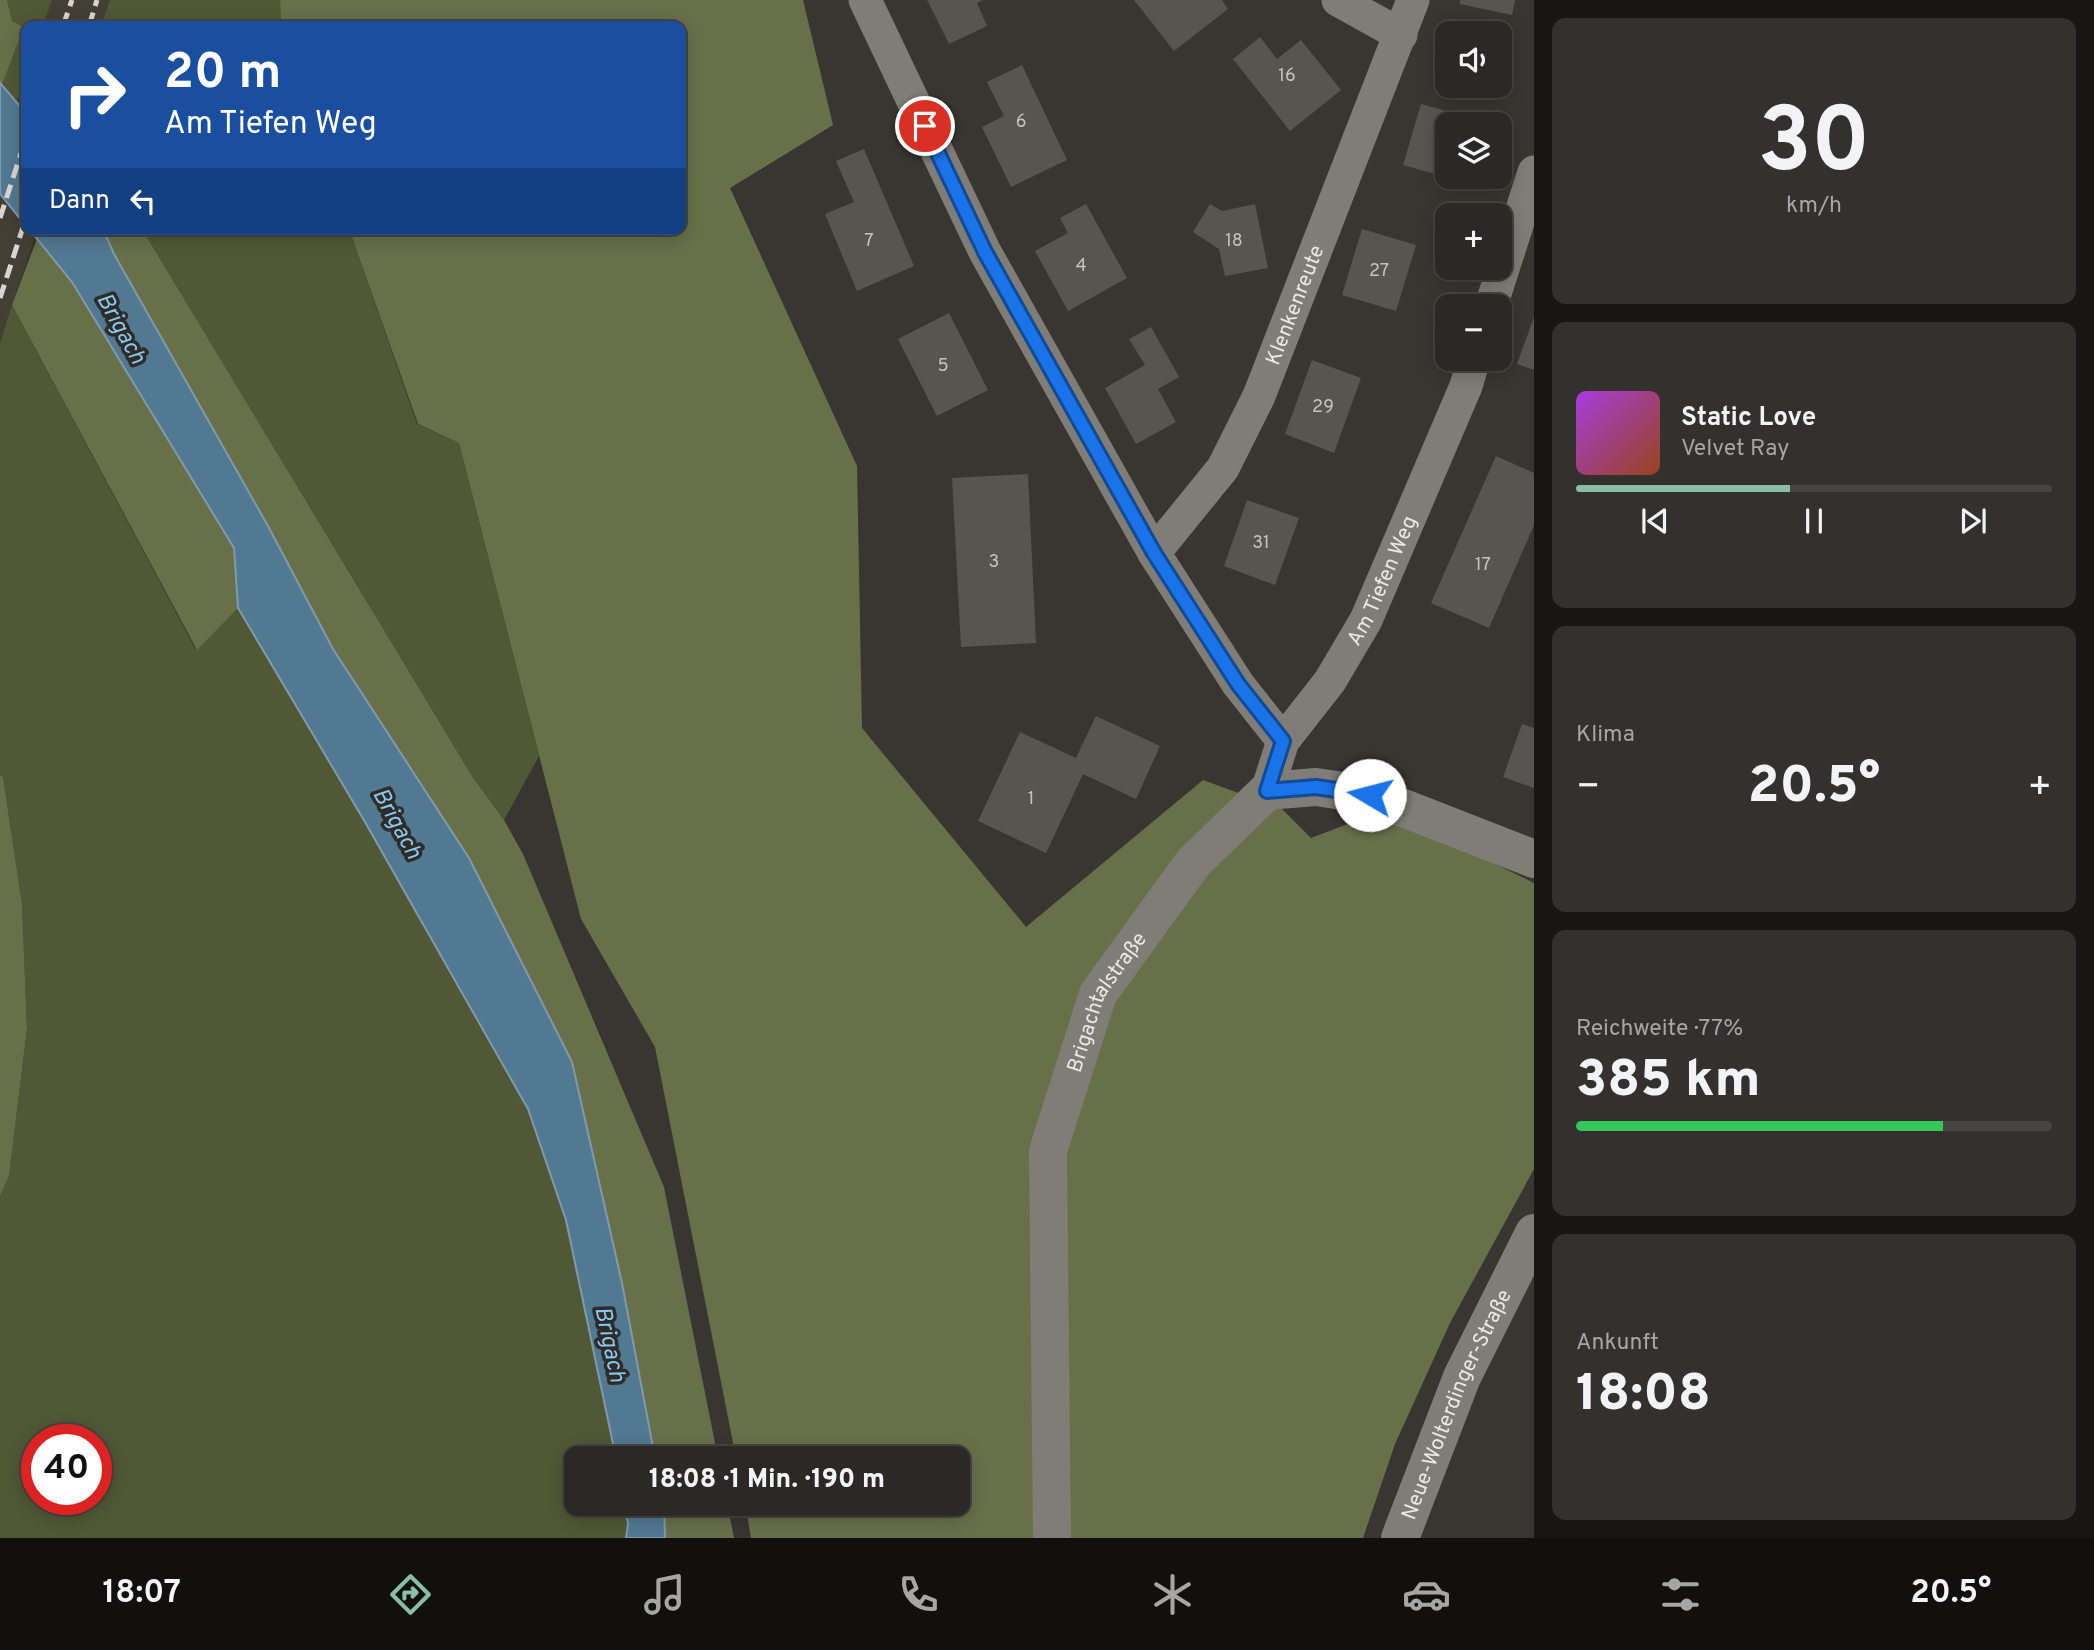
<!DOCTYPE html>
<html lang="de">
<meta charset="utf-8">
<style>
body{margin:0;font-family:Overpass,sans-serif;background:#33302d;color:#f1f3f6;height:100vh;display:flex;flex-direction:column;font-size:26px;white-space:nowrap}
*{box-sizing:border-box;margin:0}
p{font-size:23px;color:#a6a6a7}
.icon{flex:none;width:38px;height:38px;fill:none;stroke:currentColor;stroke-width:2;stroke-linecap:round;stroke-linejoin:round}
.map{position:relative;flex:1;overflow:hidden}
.details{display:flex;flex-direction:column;gap:18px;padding:18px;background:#181614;width:560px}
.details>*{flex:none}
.guide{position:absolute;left:21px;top:21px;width:665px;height:214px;border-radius:14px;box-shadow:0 4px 18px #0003,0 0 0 2px #474442;background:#1a4fa0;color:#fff;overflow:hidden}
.fabs{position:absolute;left:1435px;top:21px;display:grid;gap:14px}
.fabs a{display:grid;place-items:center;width:77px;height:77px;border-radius:14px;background:#2b2825;box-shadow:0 4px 18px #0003,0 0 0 2px #474442;font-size:35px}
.speed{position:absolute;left:21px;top:1424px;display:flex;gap:14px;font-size:35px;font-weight:700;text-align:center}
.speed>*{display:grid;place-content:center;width:91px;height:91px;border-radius:50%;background:#2b2825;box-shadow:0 4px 18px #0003,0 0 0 2px #474442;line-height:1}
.speed .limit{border:10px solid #d22;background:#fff;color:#111}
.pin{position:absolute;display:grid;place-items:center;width:60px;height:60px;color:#fff;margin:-30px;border:4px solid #fff;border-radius:50%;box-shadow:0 2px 7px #0007}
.me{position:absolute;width:77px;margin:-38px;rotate:278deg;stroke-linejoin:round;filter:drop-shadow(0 0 5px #0008)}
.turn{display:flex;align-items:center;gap:24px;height:147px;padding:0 28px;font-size:32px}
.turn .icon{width:91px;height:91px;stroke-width:2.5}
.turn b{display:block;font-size:49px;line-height:60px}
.then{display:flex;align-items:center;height:66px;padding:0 28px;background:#0003;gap:14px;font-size:26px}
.big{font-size:52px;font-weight:800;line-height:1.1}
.details .card{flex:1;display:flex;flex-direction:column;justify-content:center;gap:10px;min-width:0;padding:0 24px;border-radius:14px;background:#33302d}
.details .dial{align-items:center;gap:0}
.dial b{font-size:91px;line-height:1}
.song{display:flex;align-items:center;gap:21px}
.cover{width:84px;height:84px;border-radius:10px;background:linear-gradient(135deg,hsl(280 70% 55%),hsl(20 70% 35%))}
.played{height:7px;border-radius:4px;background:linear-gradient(90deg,#8abfa5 45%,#474442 45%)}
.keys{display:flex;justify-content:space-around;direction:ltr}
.heat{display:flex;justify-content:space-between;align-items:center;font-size:38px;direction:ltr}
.charge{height:10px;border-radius:5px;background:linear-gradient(90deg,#34c759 77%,#474442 0)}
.trip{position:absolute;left:564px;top:1446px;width:406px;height:70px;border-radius:14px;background:#2b2825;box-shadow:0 4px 18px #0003,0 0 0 2px #474442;font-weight:800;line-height:70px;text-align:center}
.tab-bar{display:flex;height:112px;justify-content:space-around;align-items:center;background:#11100f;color:#a6a6a7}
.tab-bar .icon{width:49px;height:49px}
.tab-bar .on{color:#8abfa5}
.tab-bar b{font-size:32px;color:#f1f3f6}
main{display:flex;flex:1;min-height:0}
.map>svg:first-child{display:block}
</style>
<main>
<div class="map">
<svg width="1534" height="1538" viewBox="0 0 1534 1538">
<rect width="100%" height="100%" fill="#393631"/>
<g fill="#443f35">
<polygon points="52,0 110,0 101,26 43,26"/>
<polygon points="26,75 26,229 37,229 0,343 0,154"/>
</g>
<g fill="#505836" fill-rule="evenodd">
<polygon points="7,0 52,0 43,26 26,26 26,75 17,102 2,85 24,27 12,21"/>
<polygon points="110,0 280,0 281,26 101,26"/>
<polygon points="142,229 349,229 417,424 459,443 539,756 504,820 472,776"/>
<path d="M12 305 196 650 238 608 365 822 528 1109 566 1220 616 1458H576V1503H624L628 1524 626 1538H0V1196L9 1176 27 1029 22 904 3 777 0 775V343ZM37 1440H96V1500H37Z"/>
</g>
<g fill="#677049">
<polygon points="0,0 7,0 12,21 24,27 2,85 0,83"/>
<polygon points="280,0 803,0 833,125 730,188 857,466 862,728 1026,927 1203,780 1282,809 1311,838 1366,817 1434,834 1534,883 1534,1169 1450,1323 1395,1444 1363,1538 751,1538 745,1503 957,1503 957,1458 736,1458 655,1047 581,919 459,443 418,424 349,229 681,229 681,26 281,26"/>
<polygon points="103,229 142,229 472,776 504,820 523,854 664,1187 718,1458 655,1458 622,1283 572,1062 469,858 333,649 268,526 114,254"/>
<polygon points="37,239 72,282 234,548 238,608 197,650 12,305"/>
<polygon points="0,775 3,777 22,904 27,1029 9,1176 0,1196"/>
<polygon points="664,1503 727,1503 734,1538 665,1538"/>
</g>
<g fill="#527992" stroke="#809aab" stroke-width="2">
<polygon points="0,83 26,113 26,226 0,194"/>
<polygon points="29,229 103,229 114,254 268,526 333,649 469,858 572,1062 622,1283 655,1458 616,1458 566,1220 528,1109 365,822 238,608 234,548 72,282"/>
<polygon points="624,1503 664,1503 665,1538 626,1538 628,1524"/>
</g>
<g fill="#585550">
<polygon points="927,0 983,0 977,3 987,26 949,44"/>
<polygon points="1134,0 1222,0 1228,9 1174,51"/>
<polygon points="1460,0 1515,0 1512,15 1460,4"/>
<polygon points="1260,37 1277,59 1301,40 1341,90 1290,131 1233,59"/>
<polygon points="1022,65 1067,160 1011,187 982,127 1004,116 987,82"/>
<polygon points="1421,104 1457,114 1454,124 1447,124 1447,147 1439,175 1403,165"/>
<polygon points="864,149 914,266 857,291 825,214 854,202 836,161"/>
<polygon points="1086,204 1127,278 1068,311 1035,251 1068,233 1060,218"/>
<polygon points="1210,204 1222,211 1255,204 1268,268 1225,276 1219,249 1193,232"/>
<polygon points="1362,229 1416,245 1396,311 1342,295"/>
<polygon points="949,313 988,390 937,416 898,339"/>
<polygon points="1534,317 1534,370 1517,364"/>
<polygon points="1151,327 1179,377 1158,389 1176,422 1136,444 1105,388 1145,365 1129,339"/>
<polygon points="1312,360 1361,378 1334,453 1285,434"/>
<polygon points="1496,456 1534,473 1534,525 1489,628 1431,603"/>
<polygon points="1028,474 1036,643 961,647 952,478"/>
<polygon points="1247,500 1299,518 1275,585 1224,566"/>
<polygon points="1096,716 1160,746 1136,799 1083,774 1046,853 978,821 1020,732 1076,758"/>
<polygon points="1522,724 1534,728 1534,788 1503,777"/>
</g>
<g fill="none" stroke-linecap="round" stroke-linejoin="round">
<g stroke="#807d77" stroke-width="33">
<polyline points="865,0 985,252 1154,553"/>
<polyline points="1338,0 1401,35"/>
<polyline points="1491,306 1534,172"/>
<path id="s1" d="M1283 741 1238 684 1154 553 1223 468 1259 396 1413 0"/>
<path id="s2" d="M1267 791 1283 741 1330 681 1366 620 1466 386 1474 359"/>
</g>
<path stroke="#807d77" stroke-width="38" id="s3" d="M1052 1538 1048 1151 1098 994 1193 863 1267 791 1316 787 1370 795 1534 859"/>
<path stroke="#807d77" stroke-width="38" id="s4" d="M1400 1538 1462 1377 1534 1233"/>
<g stroke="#d8d6d3" stroke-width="5" stroke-dasharray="14 7" stroke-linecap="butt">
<polyline points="63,26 72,0"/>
<polyline points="89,26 97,0"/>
<polyline points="0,218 26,138"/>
<polyline points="0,298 26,218"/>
</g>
</g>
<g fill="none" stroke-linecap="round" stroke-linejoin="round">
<g stroke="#114b97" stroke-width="18">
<polyline id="route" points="925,126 985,252 1154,553 1238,684 1283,741 1267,791 1316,787 1370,795"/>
</g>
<use href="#route" stroke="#1a73e8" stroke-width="12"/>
</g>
<g text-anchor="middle" stroke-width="7" stroke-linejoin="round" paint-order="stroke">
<g font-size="18" fill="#c6c3c0">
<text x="1287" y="81">16</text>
<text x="1021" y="127">6</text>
<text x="869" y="246">7</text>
<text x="1234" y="246">18</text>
<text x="1081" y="271">4</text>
<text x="1379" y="276">27</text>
<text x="943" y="371">5</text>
<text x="1323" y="412">29</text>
<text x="1261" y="548">31</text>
<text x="994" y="567">3</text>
<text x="1483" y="570">17</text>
<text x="1031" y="804">1</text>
</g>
<g font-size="21" fill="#eae8e5" stroke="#2f2c28">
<text dy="7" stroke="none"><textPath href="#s1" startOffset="516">Klenkenreute</textPath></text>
<text dy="7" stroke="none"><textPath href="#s2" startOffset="242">Am Tiefen Weg</textPath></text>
<text dy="7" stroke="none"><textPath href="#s3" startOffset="548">Brigachtalstraße</textPath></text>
<text dy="7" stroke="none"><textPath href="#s4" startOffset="145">Neue-Wolterdinger-Straße</textPath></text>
</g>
<g font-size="23" font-style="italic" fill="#88c9f3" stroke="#2f2c28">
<text transform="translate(122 328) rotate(61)" y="8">Brigach</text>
<text transform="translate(398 823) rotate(61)" y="8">Brigach</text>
<text transform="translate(611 1344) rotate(78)" y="8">Brigach</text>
</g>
</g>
</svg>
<div class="fabs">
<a><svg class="icon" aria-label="sound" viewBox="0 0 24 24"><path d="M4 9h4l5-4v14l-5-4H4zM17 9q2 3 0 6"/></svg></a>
<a><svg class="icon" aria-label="layers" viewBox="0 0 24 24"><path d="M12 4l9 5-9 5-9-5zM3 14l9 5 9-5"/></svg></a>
<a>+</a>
<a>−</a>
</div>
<div class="speed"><div class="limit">40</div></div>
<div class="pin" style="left:925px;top:126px;background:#d93025"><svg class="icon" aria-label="arrive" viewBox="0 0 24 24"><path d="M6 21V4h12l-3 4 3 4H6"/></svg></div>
<svg class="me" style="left:1370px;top:795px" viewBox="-20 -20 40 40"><circle r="19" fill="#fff"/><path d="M0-13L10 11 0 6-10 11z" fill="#1a73e8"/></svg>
<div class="trip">18:08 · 1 Min. · 190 m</div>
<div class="guide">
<div class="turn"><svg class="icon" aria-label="right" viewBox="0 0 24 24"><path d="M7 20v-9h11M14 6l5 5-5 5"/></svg><div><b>20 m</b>Am Tiefen Weg</div></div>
<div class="then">Dann<svg class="icon" aria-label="left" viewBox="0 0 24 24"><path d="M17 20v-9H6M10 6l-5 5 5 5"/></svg></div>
</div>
</div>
<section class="details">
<div class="card dial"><b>30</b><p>km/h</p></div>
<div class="card">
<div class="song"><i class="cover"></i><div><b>Static Love</b><p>Velvet Ray</p></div></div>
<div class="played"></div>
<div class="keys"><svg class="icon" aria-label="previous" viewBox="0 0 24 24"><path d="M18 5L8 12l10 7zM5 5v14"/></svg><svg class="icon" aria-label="pause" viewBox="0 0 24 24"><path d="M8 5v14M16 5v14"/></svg><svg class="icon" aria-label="next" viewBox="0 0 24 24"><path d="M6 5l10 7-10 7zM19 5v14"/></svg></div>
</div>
<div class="card"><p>Klima</p>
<div class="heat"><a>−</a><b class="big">20.5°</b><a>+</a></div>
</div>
<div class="card"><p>Reichweite · 77%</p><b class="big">385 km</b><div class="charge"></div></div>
<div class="card"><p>Ankunft</p><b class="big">18:08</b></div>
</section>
</main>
<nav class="tab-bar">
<b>18:07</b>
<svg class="icon on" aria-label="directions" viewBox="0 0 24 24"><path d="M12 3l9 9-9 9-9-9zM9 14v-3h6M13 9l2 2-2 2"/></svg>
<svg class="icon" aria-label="music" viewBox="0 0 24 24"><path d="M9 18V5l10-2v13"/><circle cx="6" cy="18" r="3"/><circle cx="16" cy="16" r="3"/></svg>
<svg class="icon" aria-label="phone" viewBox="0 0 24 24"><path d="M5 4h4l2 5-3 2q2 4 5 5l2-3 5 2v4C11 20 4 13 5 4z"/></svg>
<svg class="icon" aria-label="climate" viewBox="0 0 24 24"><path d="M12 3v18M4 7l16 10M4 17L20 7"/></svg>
<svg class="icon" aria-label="car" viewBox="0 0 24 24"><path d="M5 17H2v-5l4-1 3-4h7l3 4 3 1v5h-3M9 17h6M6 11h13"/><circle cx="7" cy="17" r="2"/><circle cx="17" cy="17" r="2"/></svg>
<svg class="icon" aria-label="filters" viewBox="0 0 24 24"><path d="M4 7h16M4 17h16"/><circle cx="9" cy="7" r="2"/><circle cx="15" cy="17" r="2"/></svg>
<b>20.5°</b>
</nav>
